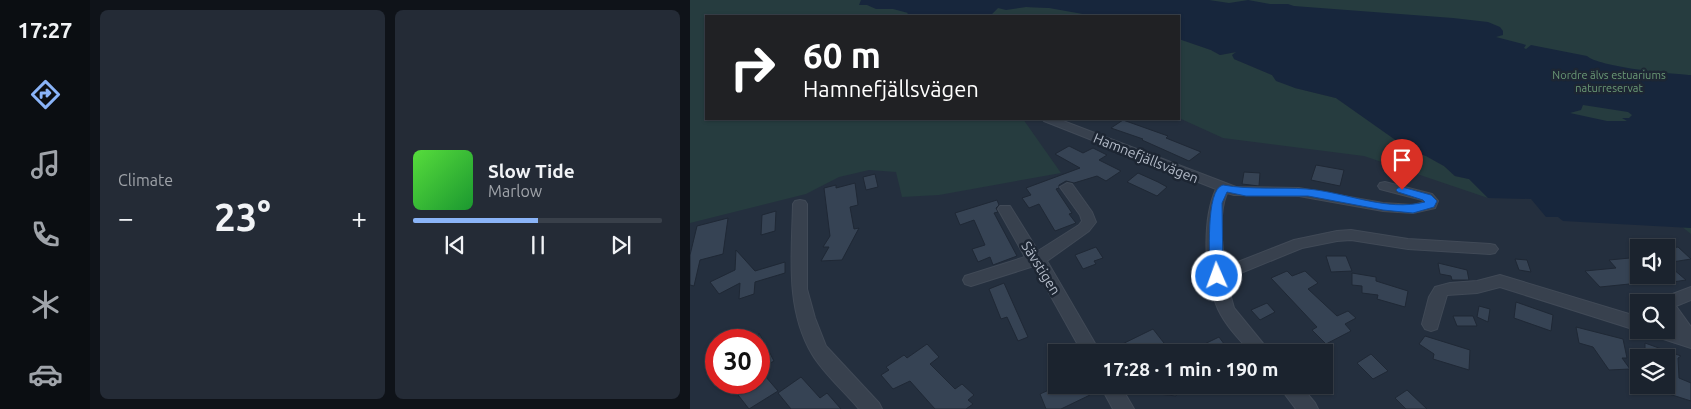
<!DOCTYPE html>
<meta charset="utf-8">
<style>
body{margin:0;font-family:Ubuntu,sans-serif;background:#242b36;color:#f1f3f6;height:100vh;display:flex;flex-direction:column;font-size:19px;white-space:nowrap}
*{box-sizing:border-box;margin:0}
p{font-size:16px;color:#a0a4aa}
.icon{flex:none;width:28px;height:28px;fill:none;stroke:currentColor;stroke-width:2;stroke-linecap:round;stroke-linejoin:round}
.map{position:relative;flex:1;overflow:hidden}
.panel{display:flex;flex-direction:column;gap:10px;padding:10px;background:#0f1319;width:600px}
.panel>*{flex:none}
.hud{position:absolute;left:15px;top:15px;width:475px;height:105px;border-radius:0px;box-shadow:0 1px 4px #0004,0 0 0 1px #39404a;background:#202124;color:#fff;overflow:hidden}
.buttons{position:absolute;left:940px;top:239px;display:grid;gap:10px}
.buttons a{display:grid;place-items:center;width:45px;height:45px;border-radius:0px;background:#1b232e;box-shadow:0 1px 4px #0004,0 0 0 1px #39404a;font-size:25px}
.speed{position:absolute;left:15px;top:329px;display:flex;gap:10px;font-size:25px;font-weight:700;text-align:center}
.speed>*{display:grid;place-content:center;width:65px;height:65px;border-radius:50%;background:#1b232e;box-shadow:0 1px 4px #0004,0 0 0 1px #39404a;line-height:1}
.speed .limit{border:8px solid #d22;background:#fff;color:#111}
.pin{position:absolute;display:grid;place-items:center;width:42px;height:42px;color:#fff;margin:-51px -21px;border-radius:50% 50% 50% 0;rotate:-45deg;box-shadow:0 0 5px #0007}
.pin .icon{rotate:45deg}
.me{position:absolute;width:55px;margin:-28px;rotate:358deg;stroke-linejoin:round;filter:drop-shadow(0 0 4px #0008)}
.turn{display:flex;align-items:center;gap:18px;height:105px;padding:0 15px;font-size:22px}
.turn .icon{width:65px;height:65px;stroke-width:2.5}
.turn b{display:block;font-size:35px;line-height:42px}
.big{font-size:38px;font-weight:600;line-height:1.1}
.panel .tile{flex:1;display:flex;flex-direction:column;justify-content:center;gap:8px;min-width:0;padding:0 18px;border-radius:8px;background:#242b36}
.song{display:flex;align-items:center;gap:15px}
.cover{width:60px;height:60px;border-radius:8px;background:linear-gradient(135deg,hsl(110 70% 55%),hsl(130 70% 35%))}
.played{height:5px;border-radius:2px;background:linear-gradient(90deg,#8ab4f8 50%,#39404a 50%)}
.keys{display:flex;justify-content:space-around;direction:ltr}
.heat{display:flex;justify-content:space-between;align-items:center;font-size:28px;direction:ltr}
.panel .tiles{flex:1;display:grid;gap:10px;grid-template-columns:repeat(2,1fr)}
.trip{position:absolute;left:358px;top:344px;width:285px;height:50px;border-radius:0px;background:#1b232e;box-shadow:0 1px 4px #0004,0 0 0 1px #39404a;font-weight:600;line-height:50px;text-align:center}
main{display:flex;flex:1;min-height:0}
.dock{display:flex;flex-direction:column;width:90px;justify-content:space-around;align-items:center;background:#0b0e12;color:#a0a4aa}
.dock .icon{width:35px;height:35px}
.dock .current{color:#8ab4f8}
.dock b{font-size:22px;color:#f1f3f6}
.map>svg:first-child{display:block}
</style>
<main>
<nav class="dock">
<b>17:27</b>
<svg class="icon current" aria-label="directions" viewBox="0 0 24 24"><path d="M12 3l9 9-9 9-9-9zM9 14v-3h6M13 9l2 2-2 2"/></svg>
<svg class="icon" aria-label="music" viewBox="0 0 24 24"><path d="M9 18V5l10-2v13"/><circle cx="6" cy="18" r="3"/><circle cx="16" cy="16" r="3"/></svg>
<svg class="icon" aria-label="phone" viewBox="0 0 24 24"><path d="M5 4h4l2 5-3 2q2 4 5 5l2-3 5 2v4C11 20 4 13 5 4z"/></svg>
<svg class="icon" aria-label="climate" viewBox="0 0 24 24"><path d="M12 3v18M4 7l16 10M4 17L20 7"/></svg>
<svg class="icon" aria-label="car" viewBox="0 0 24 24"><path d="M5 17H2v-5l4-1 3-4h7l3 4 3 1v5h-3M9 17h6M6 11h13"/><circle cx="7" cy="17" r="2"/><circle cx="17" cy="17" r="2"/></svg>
</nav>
<section class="panel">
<div class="tiles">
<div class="tile"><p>Climate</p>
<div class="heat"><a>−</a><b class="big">23°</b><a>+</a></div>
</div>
<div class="tile">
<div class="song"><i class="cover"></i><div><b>Slow Tide</b><p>Marlow</p></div></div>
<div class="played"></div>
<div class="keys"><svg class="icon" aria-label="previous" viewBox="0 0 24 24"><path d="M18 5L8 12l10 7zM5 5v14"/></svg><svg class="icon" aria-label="pause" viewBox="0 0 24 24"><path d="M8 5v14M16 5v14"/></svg><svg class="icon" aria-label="next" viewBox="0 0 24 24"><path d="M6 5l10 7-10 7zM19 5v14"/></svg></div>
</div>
</div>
</section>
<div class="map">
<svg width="1001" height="409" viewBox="0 0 1001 409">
<rect width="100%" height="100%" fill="#242f3e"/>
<g fill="#263c3f">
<polygon points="0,0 1001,0 1001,234 991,226 489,16 437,8 267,4 266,16 16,16 16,119 333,119 371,173 249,195 212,197 206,172 179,170 149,177 116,194 0,223"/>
<polygon points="336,7 367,8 404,16 300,16 308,8"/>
<polygon points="489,39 521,50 530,55 546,52 544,59 582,75 605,88 646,98 707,141 704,144 736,156 754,166 765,176 779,179 798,198 674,156 533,138 489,118"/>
</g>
<path fill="#17263c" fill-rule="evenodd" d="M171 0H519L539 3 558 0 580 4H598L604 6 763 18 798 22 810 27 813 31V35L806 37 833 44 836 45 834 48 836 49 841 45 897 56C909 67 982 74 1001 75V228L873 221 868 217H856L841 199 798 198 779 179 765 176 754 166 736 156 704 144 707 141 646 98 605 88 586 81 582 75 544 59 542 55 546 52 530 55 521 50 489 39V16H404L359 8 336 7 316 10 308 8 300 16H215L218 13 203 9H186L177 5H169ZM893 105 938 112 942 115 939 118H932L937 121H917L880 113 891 110Z"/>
<g fill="#364354" stroke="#1f2835">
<polygon points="433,120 478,136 476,138 511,152 499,161 452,140 453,139 421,128"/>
<polygon points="379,146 393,153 403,148 417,155 409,160 431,171 416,181 407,176 384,183 376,181 369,185 369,188 366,189 382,213 379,214 386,223 365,231 349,204 339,208 332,198 341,195 336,188 390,168 365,154"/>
<polygon points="626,165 654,170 650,186 621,180"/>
<polygon points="554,172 570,173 569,186 552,184"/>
<polygon points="448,173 468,182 477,187 467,196 437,182"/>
<polygon points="185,174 188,187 176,190 173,177"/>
<polygon points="165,183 168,205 160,207 164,229 169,228 152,260 131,261 139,247 133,247 140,236 134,188 146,185 146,188"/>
<polygon points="307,200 309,205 306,208 308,212 304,213 327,256 303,265 300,257 288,262 282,249 295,245 284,220 270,225 265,213"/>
<polygon points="86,211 85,231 71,235 72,215"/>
<polygon points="38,218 33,254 10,260 4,286 0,285 0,255 7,226"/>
<polygon points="406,247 413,258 404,261 406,264 393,269 385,255"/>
<polygon points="988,247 1001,259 976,263 996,280 976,283 976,249"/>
<polygon points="46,250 65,271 95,262 95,273 65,282 64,294 49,299 50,283 29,294 20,282 45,270"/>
<polygon points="636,256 656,256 662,271 641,272"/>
<polygon points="940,258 949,266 949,283 910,287 895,271 926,268 919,260"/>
<polygon points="825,259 837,260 841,272 829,270"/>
<polygon points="748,263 777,270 779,280 762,280 761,276 750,274"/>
<polygon points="597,271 602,276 615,271 628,283 618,289 647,316 658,311 666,318 655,324 661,331 636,344 622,330 627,327 581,278"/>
<polygon points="662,273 686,277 686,281 718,291 715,307 687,299 688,295 672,293 672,286 662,285"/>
<polygon points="314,283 338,337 328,341 317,317 311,319 299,289"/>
<polygon points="826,302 863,315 861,331 824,318"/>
<polygon points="577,303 585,312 570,320 561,310"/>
<polygon points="789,306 800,309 798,322 787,317"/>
<polygon points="763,316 783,316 787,326 767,326"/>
<polygon points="886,327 933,339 937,358 932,358 940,369 919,370 903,347 889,343"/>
<polygon points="463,329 481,352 416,352"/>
<polygon points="69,333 84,361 69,369 88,391 59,409 45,391 58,382 69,382"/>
<polygon points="735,336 780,350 779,370 743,359 744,354 729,344"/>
<polygon points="529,337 540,352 498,352"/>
<polygon points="955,343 991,356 988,358 989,378 1001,383 1001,401 979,394 976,358 955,358"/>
<polygon points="237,344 249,357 240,364 265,389 272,384 284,395 278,400 283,404 276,409 245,409 220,381 203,389 191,375 199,370 196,367 214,355 217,358"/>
<polygon points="681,354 698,371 683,379 667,363"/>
<polygon points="111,377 130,398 137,393 151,409 101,409 88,393"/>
<polygon points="370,385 395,385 400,395 371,409 356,409 350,394"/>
<polygon points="451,385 488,385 486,396 451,392"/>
<polygon points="717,390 737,409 716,409 705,398"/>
</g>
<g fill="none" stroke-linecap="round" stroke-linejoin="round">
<g stroke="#414a57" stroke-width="2">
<g id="minor">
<path d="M352 119H368L546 187 609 188 693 203 723 205 734 202 732 200 690 189 688 186 690 183 695 182 742 194 748 201 745 208 723 213 693 211 609 196 544 195 537 193C528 215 532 243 535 267L604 240 647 231 661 230 718 239 800 244 805 245 808 249 805 253 800 254 718 249 661 240 647 241 612 248 536 279 544 308 580 352H561C549 339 536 326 528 309 514 278 512 220 526 189L354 121Z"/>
<polygon points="377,183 382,184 402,212 406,222 399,231 357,261 410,352 392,352 344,266 281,286 275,284 273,280 275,276 335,257 308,209 310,206 320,206 348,251 389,225 392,221 390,215 370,187"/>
<path d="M110 200 115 201 117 204V289L125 318 136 346 189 403 192 409H169C155 392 133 373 122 354 95 308 102 254 103 204L105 201Z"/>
<polygon points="810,275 949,317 949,330 952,330 949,331 810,287 787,293 757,295 747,329 741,331 735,329 732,324 739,297 745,287 760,283 787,281"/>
<polygon points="1001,287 1001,300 986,306 1001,327 1001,348 961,335 958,330 976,330 976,326 983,328 976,319 976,302 970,302 972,298"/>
<polygon points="410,385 430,385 444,409 423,409"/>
<polygon points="588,385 610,385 625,403 628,409 606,409"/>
</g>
</g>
<use href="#minor" fill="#38414e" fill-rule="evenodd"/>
</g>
<path fill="#1a73e8" stroke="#114b97" d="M533 185C561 190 589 187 617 189 656 192 696 212 735 202L733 200 708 192 706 190 708 188 712 187 741 195 747 201 744 207 723 213 693 210 618 196H556L537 192 532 203 533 276 531 279H522L520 276C520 259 515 189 533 185Z"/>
<g text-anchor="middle" stroke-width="5" stroke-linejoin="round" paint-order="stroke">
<g font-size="11" fill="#6b9a76" stroke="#1d2633">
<text x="919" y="79">Nordre älvs estuariums<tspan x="919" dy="13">naturreservat</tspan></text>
</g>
<g font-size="14" fill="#b4bcc9" stroke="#1d2633">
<text transform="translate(456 158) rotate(22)" y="5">Hamnefjällsvägen</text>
<text transform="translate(351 268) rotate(58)" y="5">Sävstigen</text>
</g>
</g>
</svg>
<div class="buttons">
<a><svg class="icon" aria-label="sound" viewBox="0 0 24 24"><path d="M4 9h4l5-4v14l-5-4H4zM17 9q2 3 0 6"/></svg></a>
<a><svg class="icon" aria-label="search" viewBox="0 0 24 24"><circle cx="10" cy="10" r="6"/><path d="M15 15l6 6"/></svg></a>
<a><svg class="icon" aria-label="layers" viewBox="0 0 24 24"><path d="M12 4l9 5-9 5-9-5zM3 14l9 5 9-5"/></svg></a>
</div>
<div class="speed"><div class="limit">30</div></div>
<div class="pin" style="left:712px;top:190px;background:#d93025"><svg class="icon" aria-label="arrive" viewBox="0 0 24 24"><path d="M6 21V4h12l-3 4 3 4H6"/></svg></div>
<svg class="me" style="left:527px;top:276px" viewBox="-20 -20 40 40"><circle r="17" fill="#1a73e8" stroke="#fff" stroke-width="3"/><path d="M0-11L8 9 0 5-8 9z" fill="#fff"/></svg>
<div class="trip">17:28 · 1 min · 190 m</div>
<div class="hud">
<div class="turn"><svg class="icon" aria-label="right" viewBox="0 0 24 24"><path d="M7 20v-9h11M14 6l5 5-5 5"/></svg><div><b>60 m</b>Hamnefjällsvägen</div></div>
</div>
</div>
</main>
